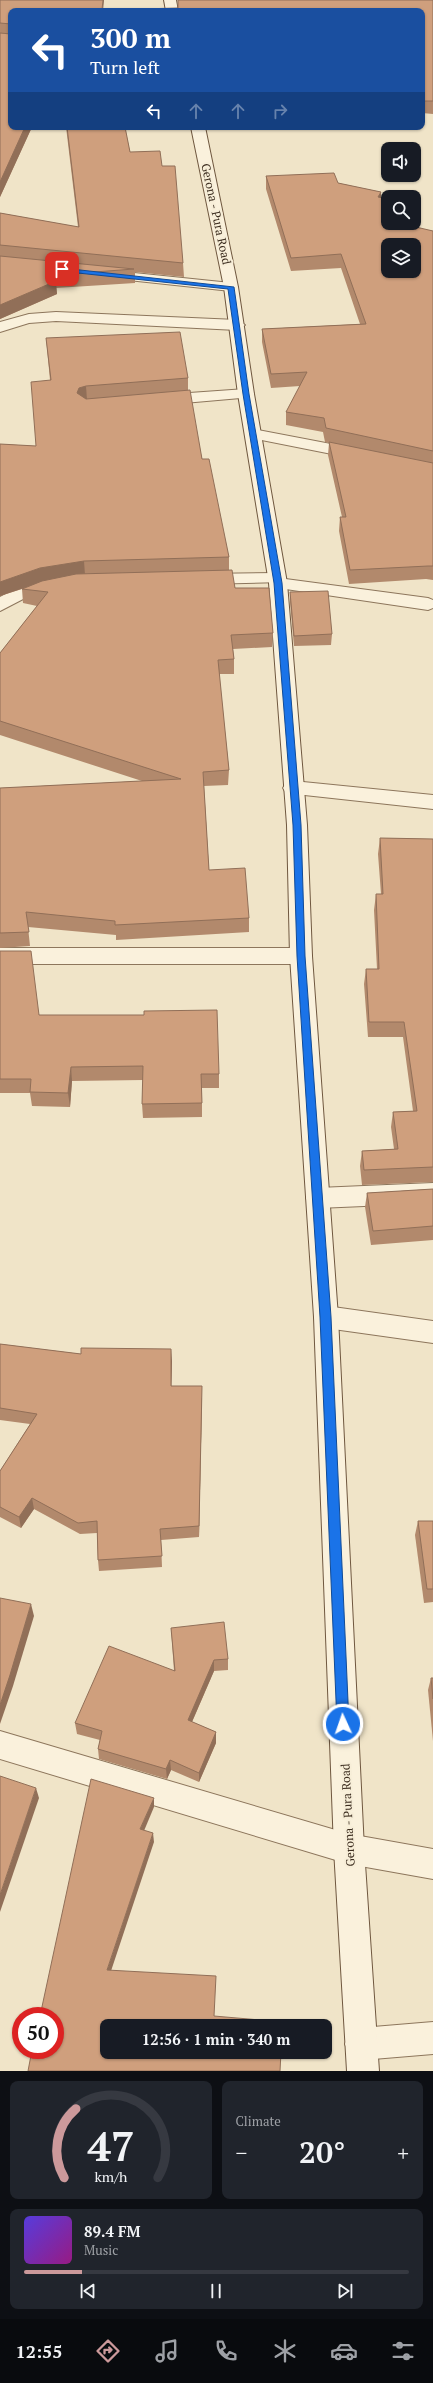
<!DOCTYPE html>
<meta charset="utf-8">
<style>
body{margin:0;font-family:"PT Serif",serif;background:#20242c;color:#f1f3f6;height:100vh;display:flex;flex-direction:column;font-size:15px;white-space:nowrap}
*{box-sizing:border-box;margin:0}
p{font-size:13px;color:#9ea1a6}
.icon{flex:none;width:22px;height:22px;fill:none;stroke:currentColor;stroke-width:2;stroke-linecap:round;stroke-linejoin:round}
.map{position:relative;height:2071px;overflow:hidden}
.panel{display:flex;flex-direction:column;gap:10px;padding:10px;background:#0d0f14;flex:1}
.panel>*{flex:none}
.guide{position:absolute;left:8px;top:8px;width:417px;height:122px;border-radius:8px;box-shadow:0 1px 3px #0004;background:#1a4fa0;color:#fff;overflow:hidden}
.fabs{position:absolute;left:381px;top:142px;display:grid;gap:8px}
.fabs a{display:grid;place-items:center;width:40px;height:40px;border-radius:8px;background:#171b24;box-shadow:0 1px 3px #0004;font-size:20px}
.speed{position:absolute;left:12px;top:2007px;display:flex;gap:8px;font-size:20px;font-weight:700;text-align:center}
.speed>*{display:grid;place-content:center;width:52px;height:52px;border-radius:50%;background:#171b24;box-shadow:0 1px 3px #0004;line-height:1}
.speed .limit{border:6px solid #d22;background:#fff;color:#111}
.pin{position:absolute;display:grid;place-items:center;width:34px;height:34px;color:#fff;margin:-17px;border-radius:8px;box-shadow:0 2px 6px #0006}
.me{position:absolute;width:44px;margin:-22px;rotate:357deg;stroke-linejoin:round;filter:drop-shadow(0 0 3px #0008)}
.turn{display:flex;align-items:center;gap:14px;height:84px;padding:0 16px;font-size:18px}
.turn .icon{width:52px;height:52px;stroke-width:2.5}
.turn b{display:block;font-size:28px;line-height:34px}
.lanes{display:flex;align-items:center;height:38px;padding:0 16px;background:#0003;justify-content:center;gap:20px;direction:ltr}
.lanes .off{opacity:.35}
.big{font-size:30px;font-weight:800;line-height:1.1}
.panel .tile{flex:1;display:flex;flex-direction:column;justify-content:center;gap:6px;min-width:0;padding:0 14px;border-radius:8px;background:#20242c}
.panel .dial{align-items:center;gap:0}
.dial svg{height:104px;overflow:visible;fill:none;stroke:#363941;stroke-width:7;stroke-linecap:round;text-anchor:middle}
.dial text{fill:#f1f3f6;stroke:none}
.song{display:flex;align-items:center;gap:12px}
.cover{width:48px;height:48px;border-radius:6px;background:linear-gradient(135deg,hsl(250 70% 55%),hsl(310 70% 35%))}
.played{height:4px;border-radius:2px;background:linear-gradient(90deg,#cc999b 15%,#363941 15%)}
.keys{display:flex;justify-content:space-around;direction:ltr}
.heat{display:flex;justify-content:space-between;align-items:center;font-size:22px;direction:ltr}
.panel .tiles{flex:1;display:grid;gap:10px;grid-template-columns:1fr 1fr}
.tile:last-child{grid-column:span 2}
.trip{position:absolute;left:100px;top:2019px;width:232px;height:40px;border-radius:8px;background:#171b24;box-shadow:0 1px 3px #0004;font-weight:800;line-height:40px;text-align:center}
.tab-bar{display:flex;height:64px;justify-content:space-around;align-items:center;background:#090b0e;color:#9ea1a6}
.tab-bar .icon{width:28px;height:28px}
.tab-bar .selected{color:#cc999b}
.tab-bar b{font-size:18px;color:#f1f3f6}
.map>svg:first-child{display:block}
</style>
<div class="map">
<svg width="433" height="2071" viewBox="0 0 433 2071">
<rect width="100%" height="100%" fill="#f0e4c8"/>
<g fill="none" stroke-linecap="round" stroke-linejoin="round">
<g stroke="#8d765c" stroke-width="2">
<polygon id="service" points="278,578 428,598 433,600 433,608 428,610 272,587 269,583 272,579"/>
</g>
<g stroke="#8d765c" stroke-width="2">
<g id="minor">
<polygon points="105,270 231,283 238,287 231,291 100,277 98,274"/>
<polygon points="56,312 237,320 245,325 237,330 56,321 29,323 0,332 0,322 29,314"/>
<polygon points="246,389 252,391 254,394 252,397 161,405 155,403 153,400 155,397 161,395"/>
<polygon points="253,429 357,449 363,451 365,454 363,457 357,459 247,437 245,434 247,431"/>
<polygon points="277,573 283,574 286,578 283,582 203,584 197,583 194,579 197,575 203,574"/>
<polygon points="51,580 57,581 60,585 57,589 27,597 0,611 0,597 15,589"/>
<polygon points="293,781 433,795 433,809 286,793 283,788 286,783"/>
<polygon points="0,948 301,948 309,950 312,956 309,962 301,964 0,964"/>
<polygon points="433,1183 433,1203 318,1208 310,1205 306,1198 310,1191 318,1188"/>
<polygon points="326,1306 433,1321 433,1343 326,1328 317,1325 314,1317 317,1309"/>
<polygon points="0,1731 349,1834 433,1849 433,1879 349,1864 0,1759"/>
<polygon points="433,2022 433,2054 361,2060 350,2055 345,2044 350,2033 361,2028"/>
</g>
</g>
<g stroke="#6f573f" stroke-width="2">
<g id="secondary">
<polygon points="164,0 176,0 178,11 166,11"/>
<polygon points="191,127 205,127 238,287 254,394 287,583 307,825 312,956 338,1317 364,1849 379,2071 347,2071 334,1849 314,1317 290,956 287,825 269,583 238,394 224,287"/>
</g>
</g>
<use href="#service" fill="#faf1dc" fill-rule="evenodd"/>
<use href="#minor" fill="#faf1dc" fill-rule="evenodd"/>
<use href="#secondary" fill="#faf1dc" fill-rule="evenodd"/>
</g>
<g fill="#b2896c">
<polygon points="0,0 103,10 178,8 433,0 433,114 422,113 422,11 11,11 32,127 0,197"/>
<polygon points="66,127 125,127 130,152 162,166 183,263 184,277 135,272 135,283 56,288 57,294 0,319 0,213 78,227"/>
<polygon points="266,176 338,183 381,192 381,198 409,226 433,231 433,580 426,579 349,584 339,531 340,517 342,517 328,455 329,443 325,442 323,432 286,425 286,412 300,386 271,388 262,342 262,329 360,324 341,268 291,271 266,189"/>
<polygon points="46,338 188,378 188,390 202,459 229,557 229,570 235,588 273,633 272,647 233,649 234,659 234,674 219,674 229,770 228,785 204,786 209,870 249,918 249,932 116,940 116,935 28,927 30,946 0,948 0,788 142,781 0,735 0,653 37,606 23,603 22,589 0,596 0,444 36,446 50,380"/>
<polygon points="290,592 332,634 331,645 294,646 290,602"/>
<polygon points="380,838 433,839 433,1182 362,1185 360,1166 362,1151 394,1149 391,1127 393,1112 413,1111 403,1037 368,1037 364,984 366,969 377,969 374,910 376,894 381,894 378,854"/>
<polygon points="0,951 39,1015 219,1074 219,1088 202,1088 202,1117 143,1118 142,1104 143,1080 72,1081 70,1107 32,1106 30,1093 0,1093"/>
<polygon points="433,1189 433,1240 371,1245 365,1207 367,1193"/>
<polygon points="0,1344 81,1354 172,1361 171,1386 202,1398 199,1537 161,1540 162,1567 99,1571 98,1560 97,1533 80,1534 34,1509 21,1528 0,1517 0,1471 30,1424 0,1420"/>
<polygon points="418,1521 433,1521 433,1602 424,1603 415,1535"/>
<polygon points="171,1628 228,1659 228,1670 214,1671 192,1722 216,1732 216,1743 199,1782 171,1770 167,1779 99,1759 98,1749 100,1740 77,1734 75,1723 174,1671"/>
<polygon points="431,1678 433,1678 433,1741 428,1690"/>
</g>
<g fill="#916f58">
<polygon points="103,0 104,0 103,11 102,11"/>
<polygon points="25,127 32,127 0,197 0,182"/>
<polygon points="381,192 381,205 378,197"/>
<polygon points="416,204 415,217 414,218 414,207"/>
<polygon points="404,223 411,223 402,237 403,224"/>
<polygon points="56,281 57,294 0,319 0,305"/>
<polygon points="86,386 87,400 77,393 79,388"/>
<polygon points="84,561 85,575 42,582 0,596 0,582 40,568"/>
<polygon points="71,1067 72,1081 70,1107 68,1093"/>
<polygon points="171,1349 172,1361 171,1398"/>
<polygon points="202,1386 202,1398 199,1537 199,1526"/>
<polygon points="32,1498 34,1509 21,1528 19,1517"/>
<polygon points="31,1604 34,1616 13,1686 0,1724 0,1705"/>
<polygon points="214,1660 214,1671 188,1731 188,1720"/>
<polygon points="216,1732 216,1743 199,1782 199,1773"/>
<polygon points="170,1760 171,1770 167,1779 166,1769"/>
<polygon points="36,1788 39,1798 0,1912 0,1895"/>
<polygon points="154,1798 154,1807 141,1838 140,1829"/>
<polygon points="153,1833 154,1842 109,1977 107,1970"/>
</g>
<g fill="#cf9f7d" stroke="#916f58" fill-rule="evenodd">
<polygon points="0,0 103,0 102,10 178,8 178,0 433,0 433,101 422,101 422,11 11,11 11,24 0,23"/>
<polygon points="0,33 11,34 11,127 25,127 0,182"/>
<polygon points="67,127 125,127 130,152 160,151 162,166 175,166 183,263 0,245 0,213 79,227"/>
<path d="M334 173 338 183 381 192 378 197 388 199V223H404L403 224 433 231V451L326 428 324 418 286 412 307 372 271 374 262 329 366 324 341 254 291 258 266 176ZM388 245H414V271H388Z"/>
<polygon points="0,256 134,269 55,275 56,281 0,305"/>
<polygon points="180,332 188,378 86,386 79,388 77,393 86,399 190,390 202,459 209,459 229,557 84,561 40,568 0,582 0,444 36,446 31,382 51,380 46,338"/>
<polygon points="329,442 433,463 433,566 428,566 350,570 340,517 346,517"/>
<polygon points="232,570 235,588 269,588 273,633 231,635 234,659 218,660 229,770 203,772 209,870 245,868 249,918 115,925 115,921 26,912 29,932 0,933 0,788 181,779 0,721 0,653 48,592 22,589 42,581 76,574"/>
<polygon points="328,591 332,634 294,636 290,592"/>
<polygon points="380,838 433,839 433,1167 364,1170 362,1151 398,1149 393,1112 417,1111 404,1022 369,1022 366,969 379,969 376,894 383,894"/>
<polygon points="0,951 31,951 39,1015 144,1015 144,1011 217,1010 219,1074 201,1074 202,1103 142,1104 143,1066 71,1067 68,1093 30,1092 31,1079 0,1079"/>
<polygon points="433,1189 433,1226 373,1231 367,1193"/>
<polygon points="0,1344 81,1354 81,1348 171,1349 171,1386 202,1386 199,1526 160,1529 162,1556 98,1560 97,1521 78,1523 32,1498 19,1517 0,1507 0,1471 37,1414 0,1408"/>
<polygon points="418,1521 433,1521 433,1589 427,1589"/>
<polygon points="0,1598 31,1604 10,1675 0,1705"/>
<polygon points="224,1622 228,1659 214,1660 188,1720 216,1732 199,1773 170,1760 166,1769 98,1749 102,1731 75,1723 109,1646 175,1671 171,1628"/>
<polygon points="431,1678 433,1678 433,1699"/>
<polygon points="0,1776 36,1788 0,1895"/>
<polygon points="91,1779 154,1798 140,1829 153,1833 107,1970 216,1976 214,2016 283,2022 283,2026 107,2026 107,2052 281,2052 280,2071 28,2071 32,2050 55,2050 55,2016 40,2016"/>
</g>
<polygon fill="#1a73e8" stroke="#114b97" points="62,268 234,287 249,394 282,583 301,825 305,956 331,1317 349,1724 348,1728 343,1730 339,1728 337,1724 320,1317 297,956 293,825 274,583 243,394 228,289 59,271"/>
<g text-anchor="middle" stroke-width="4" stroke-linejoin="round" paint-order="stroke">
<g font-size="12" fill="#3d2e20" stroke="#f7eed8">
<text transform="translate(216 214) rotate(78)" y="4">Gerona - Pura Road</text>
<text transform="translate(348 1815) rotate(-93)" y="4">Gerona - Pura Road</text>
</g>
</g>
</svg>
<div class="fabs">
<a><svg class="icon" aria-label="sound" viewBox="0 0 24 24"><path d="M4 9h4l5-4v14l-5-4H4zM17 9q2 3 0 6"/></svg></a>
<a><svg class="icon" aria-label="search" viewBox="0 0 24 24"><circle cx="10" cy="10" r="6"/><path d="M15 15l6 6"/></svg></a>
<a><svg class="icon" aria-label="layers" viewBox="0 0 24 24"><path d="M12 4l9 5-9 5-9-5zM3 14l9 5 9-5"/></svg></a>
</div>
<div class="speed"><div class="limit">50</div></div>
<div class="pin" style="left:62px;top:269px;background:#d93025"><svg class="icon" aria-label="arrive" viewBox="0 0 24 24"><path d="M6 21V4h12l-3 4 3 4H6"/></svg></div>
<svg class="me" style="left:343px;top:1724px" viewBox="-20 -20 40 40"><circle r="17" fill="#1a73e8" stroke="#fff" stroke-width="3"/><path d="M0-11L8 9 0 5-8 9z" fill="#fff"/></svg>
<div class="trip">12:56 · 1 min · 340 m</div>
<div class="guide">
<div class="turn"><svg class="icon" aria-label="left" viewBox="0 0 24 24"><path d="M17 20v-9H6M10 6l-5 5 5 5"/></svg><div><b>300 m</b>Turn left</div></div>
<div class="lanes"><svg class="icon" aria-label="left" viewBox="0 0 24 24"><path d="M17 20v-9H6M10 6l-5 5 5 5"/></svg><svg class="icon off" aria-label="ahead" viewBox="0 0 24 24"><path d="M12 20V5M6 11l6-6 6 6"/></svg><svg class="icon off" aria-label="ahead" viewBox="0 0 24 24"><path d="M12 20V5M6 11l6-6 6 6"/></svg><svg class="icon off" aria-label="right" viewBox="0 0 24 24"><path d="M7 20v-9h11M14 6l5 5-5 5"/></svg></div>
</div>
</div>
<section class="panel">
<div class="tiles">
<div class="tile dial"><svg viewBox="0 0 100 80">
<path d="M14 69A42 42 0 1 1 86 69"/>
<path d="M14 69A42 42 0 0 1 23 16" stroke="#cc999b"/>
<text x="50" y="56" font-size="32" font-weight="700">47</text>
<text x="50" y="72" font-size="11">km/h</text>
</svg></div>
<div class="tile"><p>Climate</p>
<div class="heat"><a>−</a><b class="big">20°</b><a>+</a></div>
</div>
<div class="tile">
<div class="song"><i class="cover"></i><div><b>89.4 FM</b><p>Music</p></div></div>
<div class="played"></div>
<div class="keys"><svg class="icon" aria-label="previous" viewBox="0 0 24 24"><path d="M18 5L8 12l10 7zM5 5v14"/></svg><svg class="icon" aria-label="pause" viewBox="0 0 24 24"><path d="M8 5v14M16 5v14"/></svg><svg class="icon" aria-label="next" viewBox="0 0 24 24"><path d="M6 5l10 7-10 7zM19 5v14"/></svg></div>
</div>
</div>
</section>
<nav class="tab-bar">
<b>12:55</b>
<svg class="icon selected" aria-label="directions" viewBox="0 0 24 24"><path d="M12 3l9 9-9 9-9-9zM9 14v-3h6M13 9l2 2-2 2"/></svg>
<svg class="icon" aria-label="music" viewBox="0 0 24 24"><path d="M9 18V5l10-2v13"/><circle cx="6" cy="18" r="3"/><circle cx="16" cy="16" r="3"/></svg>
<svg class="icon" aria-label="phone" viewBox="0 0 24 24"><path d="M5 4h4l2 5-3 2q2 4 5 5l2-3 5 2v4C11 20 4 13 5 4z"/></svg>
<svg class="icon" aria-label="climate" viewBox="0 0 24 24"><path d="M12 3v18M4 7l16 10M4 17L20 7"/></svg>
<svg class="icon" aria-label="car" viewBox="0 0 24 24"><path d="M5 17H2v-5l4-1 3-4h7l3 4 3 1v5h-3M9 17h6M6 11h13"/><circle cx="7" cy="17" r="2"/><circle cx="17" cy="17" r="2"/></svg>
<svg class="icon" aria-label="filters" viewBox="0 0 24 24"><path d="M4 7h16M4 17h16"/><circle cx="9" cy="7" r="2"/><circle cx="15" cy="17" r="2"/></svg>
</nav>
